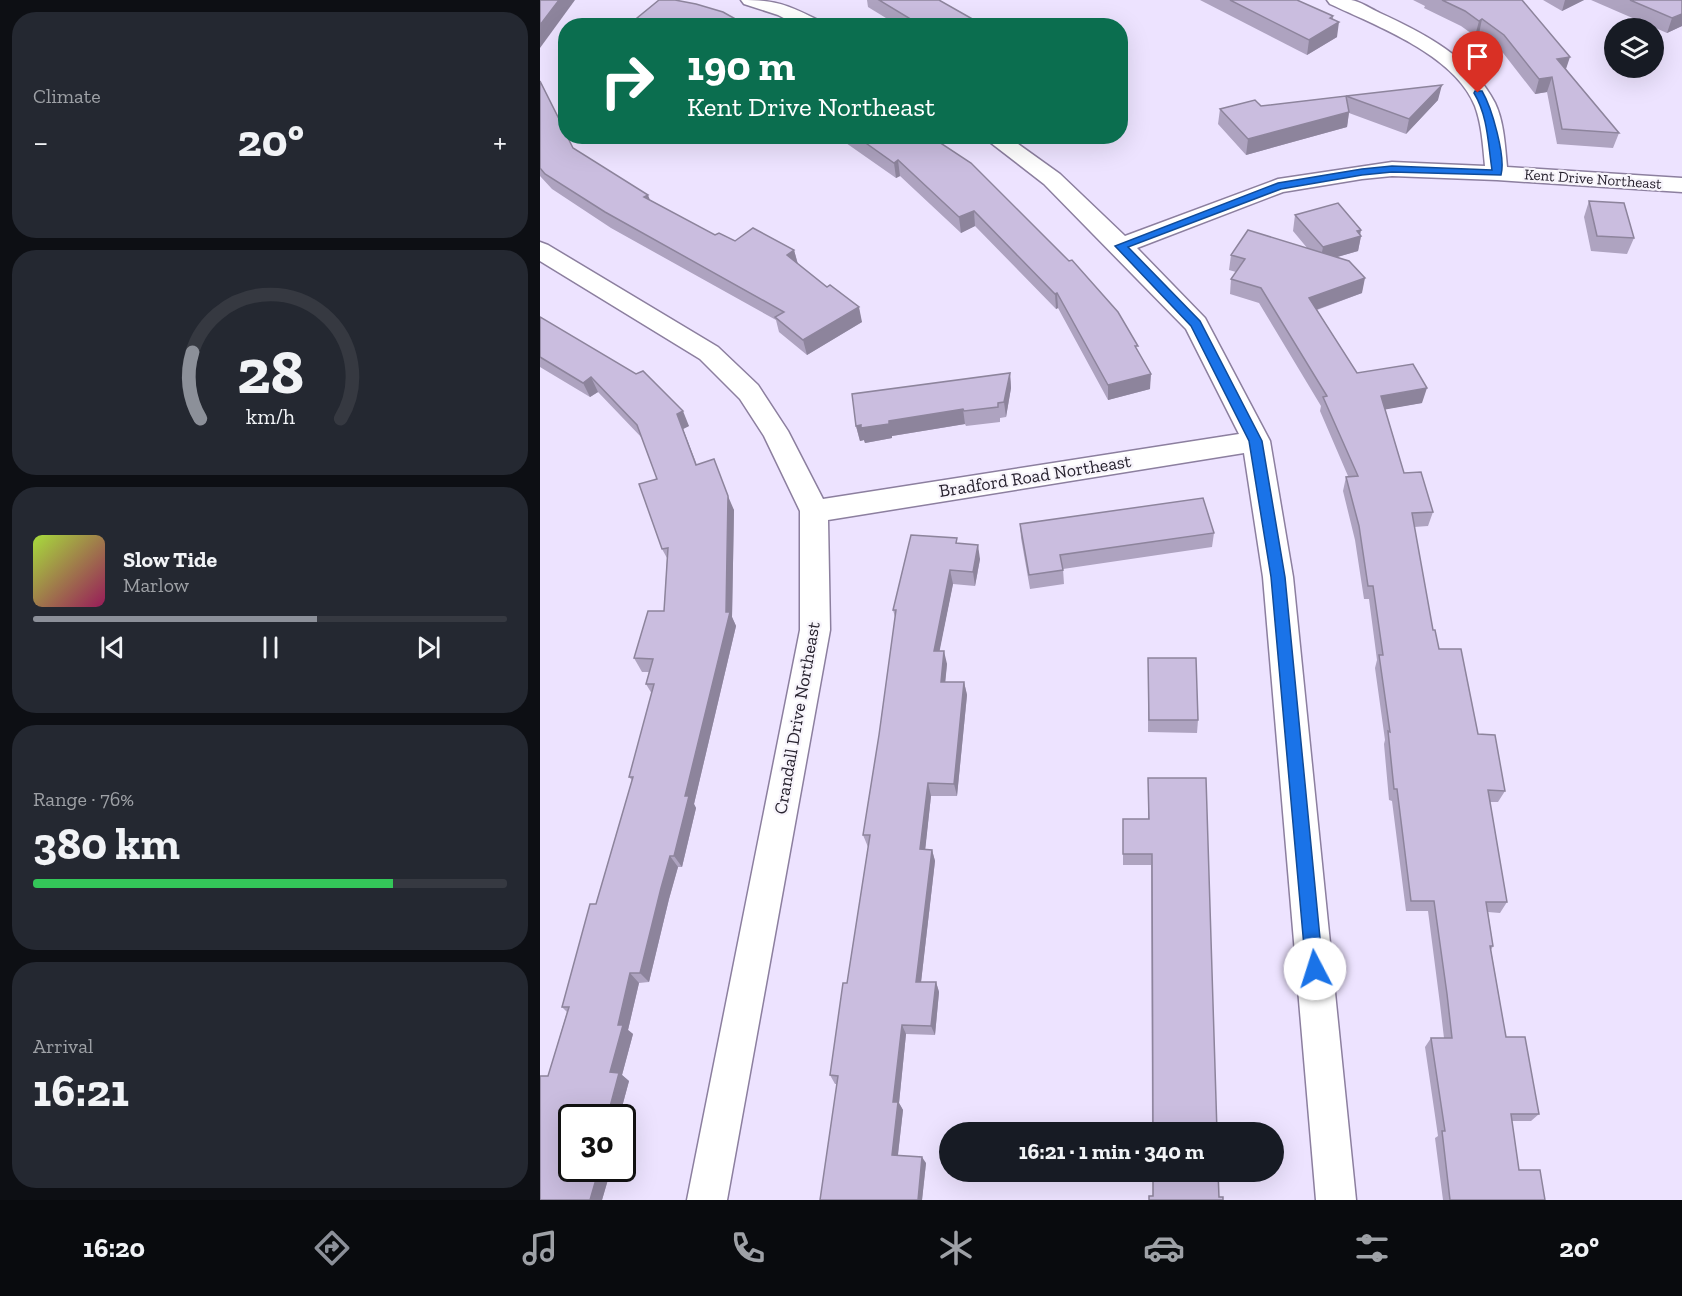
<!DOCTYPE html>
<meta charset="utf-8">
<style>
body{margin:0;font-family:"Zilla Slab",serif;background:#242831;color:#f1f3f6;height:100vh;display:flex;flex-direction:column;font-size:22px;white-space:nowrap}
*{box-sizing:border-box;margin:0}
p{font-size:20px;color:#9ea1a6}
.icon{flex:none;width:33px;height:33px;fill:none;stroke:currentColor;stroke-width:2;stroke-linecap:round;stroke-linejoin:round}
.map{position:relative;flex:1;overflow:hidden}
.panel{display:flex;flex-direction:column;gap:12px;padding:12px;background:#0d0f14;width:540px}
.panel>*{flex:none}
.top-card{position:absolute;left:18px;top:18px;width:570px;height:126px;border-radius:24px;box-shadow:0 6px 24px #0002;background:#0b6e4f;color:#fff;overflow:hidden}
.buttons{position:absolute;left:1064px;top:18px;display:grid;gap:12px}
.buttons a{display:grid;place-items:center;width:60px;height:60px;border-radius:50%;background:#171b24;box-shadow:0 6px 24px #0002;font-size:30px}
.speed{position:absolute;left:18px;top:1104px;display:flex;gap:12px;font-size:30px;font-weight:700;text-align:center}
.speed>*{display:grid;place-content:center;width:78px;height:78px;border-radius:50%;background:#171b24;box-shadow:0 6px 24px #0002;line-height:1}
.speed .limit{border:3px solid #111;border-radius:9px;background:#fff;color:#111}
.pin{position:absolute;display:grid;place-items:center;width:51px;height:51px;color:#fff;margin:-62px -26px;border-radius:50% 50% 50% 0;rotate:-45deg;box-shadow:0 0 6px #0007}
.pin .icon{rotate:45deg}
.me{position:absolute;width:66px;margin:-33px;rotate:355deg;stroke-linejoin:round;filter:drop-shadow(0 0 4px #0008)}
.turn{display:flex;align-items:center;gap:21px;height:126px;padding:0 30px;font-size:27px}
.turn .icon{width:78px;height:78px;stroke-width:2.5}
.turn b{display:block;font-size:42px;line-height:51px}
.big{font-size:45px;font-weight:700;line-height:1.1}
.panel .tile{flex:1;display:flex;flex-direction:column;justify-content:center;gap:9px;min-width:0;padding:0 21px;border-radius:24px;background:#242831}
.panel .dial{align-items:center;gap:0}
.dial svg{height:156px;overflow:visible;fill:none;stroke:#363941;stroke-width:7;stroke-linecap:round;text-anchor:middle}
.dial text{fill:#f1f3f6;stroke:none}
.song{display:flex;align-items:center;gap:18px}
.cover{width:72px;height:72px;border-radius:9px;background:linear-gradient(135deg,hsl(80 70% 55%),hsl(330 70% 35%))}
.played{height:6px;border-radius:3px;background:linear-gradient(90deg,#8c9099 60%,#363941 60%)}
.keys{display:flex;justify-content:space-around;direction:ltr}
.heat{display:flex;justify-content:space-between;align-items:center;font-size:33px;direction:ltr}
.charge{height:9px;border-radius:4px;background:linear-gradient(90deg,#34c759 76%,#363941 0)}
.trip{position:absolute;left:399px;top:1122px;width:345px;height:60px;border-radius:30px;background:#171b24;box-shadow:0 6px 24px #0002;font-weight:700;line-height:60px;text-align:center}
.dock{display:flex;height:96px;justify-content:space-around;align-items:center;background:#090b0e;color:#9ea1a6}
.dock .icon{width:42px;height:42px}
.dock .current{color:#8c9099}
.dock b{font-size:27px;color:#f1f3f6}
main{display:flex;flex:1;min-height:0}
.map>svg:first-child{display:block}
</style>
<main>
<section class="panel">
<div class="tile"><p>Climate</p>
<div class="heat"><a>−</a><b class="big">20°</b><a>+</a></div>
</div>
<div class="tile dial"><svg viewBox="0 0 100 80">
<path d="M14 69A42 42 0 1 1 86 69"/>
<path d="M14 69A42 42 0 0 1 10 35" stroke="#8c9099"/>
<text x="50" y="56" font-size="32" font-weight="700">28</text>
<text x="50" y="72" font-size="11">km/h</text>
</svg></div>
<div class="tile">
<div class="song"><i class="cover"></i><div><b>Slow Tide</b><p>Marlow</p></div></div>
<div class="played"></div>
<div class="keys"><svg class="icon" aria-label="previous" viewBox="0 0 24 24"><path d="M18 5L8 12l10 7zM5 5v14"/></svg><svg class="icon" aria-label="pause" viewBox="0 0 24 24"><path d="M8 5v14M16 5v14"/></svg><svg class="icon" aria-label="next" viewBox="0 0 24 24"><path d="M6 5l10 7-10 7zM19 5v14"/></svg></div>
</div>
<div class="tile"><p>Range · 76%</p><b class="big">380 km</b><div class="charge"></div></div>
<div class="tile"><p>Arrival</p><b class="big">16:21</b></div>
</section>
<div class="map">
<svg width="1142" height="1200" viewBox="0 0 1142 1200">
<rect width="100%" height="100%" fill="#ede3ff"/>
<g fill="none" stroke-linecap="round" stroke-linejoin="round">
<g stroke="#8c7f9f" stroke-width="3">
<g id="street">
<path d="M201 0C239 0 249 6 282 22L285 26H259L238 15 204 4Z"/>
<path d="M787 0C795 0 803 0 811 0 820 1 831 9 840 13 884 33 932 58 955 103 964 122 965 146 967 167L1142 178V192L957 180 852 176 822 179 743 192 597 248 665 318 730 441 753 577 816 1200H776L723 577 704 453 288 520 290 630 187 1200H147L260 630V511L224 436 200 399 160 359 0 261V242L8 245 178 347 218 385 248 431 283 499 699 434 646 329 504 184 442 136H467L520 174 585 236 738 179 852 162 945 166C943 146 942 125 935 106 915 55 837 26 790 4Z"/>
</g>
</g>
<use href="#street" fill="#fff" fill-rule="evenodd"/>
</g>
<g fill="#aea3c0">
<polygon points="327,0 399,0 436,21 436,26 359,26 328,7"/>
<polygon points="660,0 757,0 797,37 767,55"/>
<polygon points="873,0 982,0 1026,69 1079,133 1073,148 1017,144 1007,92 995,94 960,49 939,34 935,36 921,26 884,8 885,6"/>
<polygon points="1003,0 1044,0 1022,11"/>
<polygon points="1051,0 1142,0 1142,26 1127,33"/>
<polygon points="97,18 208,26 100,26"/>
<polygon points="0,81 33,148 111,201 175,235 195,241 254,250 258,264 322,322 267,355 239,332 236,320 71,228 12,189 0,176"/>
<polygon points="806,96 898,100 866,134 809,113 807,127 706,155 678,124 680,109 721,106"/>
<polygon points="296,136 390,136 598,352 610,389 568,400 518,308 516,309 435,226 421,233 360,176 356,178"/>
<polygon points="1049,201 1094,238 1087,254 1051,251 1044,217"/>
<polygon points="755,215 820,235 821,236 818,251 797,257 822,293 777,310 817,373 882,403 845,409 864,473 893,512 888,526 874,527 893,630 899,649 938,734 965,791 958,802 950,802 967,902 960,913 948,912 953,946 951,950 966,1037 999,1114 991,1121 972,1121 979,1170 1005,1200 903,1200 895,1138 898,1136 885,1047 891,1038 904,1038 900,1004 888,911 866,911 852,801 849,800 844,744 845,740 835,668 837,660 829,599 824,599 815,540 803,491 806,477 808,476 780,411 781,406 719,303 690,294 691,279 696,272 689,270 691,255 768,249 753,231"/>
<polygon points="0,317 149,426 143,429 157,465 194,510 192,617 196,626 154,804 156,808 142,867 138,867 129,899 109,982 99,983 88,1030 93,1034 82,1075 89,1081 79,1118 32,1118 32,1168 66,1168 65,1173 69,1176 62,1200 0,1200 8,1076 27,1012 22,1007 56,904 92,780 89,777 112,694 106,684 109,672 102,672 94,658 124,611 127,558 122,549 117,479 102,438 58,392 50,397 0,367"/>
<polygon points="470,373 471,388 466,417 460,418 460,422 426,426 425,424 352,436 352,438 325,443 324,440 320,441 316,426"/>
<polygon points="480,524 674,533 672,547 523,569 524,584 490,589 481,538"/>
<polygon points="417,544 440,559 435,586 413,584 399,651 407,664 405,682 424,682 427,695 417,796 391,796 385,849 392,850 395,861 381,982 396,982 399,992 395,1035 366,1034 359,1103 363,1110 358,1155 386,1163 382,1200 280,1200 297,1084 295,1084 290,1075 307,983 328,847 323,835 339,735 355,617 353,610"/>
<polygon points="608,658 658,720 657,733 608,732"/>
<polygon points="608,778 677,1132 612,1132 611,865 583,865 583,819 608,819"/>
</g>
<g fill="#8d849c">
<polygon points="19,0 35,0 0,48 0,25"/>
<polygon points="1025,0 1044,0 1022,11"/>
<polygon points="1142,14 1142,26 1127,33 1132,18"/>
<polygon points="793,16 791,27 799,22 797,37 767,55 769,40"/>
<polygon points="942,19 939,34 935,36 939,21"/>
<polygon points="436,21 436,26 430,26 430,24"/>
<polygon points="1030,57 1025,72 1017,59"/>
<polygon points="1012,77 1007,92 995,94 999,79"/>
<polygon points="902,85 898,100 866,134 869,119"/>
<polygon points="809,112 807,127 706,155 708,139"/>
<polygon points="358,160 360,176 356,178 354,163"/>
<polygon points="108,195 114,210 104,197"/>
<polygon points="434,211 435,226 421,233 419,217"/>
<polygon points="821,230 820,236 821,236 818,251 780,262 783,247 817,231"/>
<polygon points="254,250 258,265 247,255"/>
<polygon points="825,278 822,293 767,313 769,298"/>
<polygon points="517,293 518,308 516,309 515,294"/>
<polygon points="319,307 322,322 267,355 263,340"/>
<polygon points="470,373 471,388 466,417 464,402"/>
<polygon points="611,374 610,389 568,400 568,385"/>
<polygon points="51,377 58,392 50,397 43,383"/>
<polygon points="887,388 882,403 837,411 841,396"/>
<polygon points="423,409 425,424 352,436 352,438 325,443 324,440 320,441 316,426"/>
<polygon points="143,411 149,426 143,429 162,480 137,414"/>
<polygon points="188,496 194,510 192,617 196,626 154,804 156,808 142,867 134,856 145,796 186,612"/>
<polygon points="438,545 440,559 435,586 433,572"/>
<polygon points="410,570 413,584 397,664 394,651"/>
<polygon points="404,651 407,664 404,695 401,682"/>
<polygon points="424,682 427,695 417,796 414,784"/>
<polygon points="388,783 391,796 384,861 380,849"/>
<polygon points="392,850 395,861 380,991 376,982"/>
<polygon points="130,856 138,867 129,899 109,982 100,973 121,888"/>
<polygon points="90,973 99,983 88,1030 93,1034 82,1075 89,1081 79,1118 67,1118 70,1072 78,1025"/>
<polygon points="396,982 399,992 395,1035 391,1026"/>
<polygon points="362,1025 366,1034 359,1103 363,1110 357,1162 352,1155 353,1102"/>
<polygon points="382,1157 386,1163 382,1200 378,1200"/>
<polygon points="53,1168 66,1168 65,1173 69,1176 62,1200 50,1200"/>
</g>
<g fill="#cabddf" stroke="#8d849c" stroke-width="1.5">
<polygon points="0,0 19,0 0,25"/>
<polygon points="119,0 135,0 156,4 183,12 208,26 117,26 97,18"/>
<polygon points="339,0 399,0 436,21 430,24 433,26 382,26"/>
<polygon points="690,0 757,0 793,16 790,18 799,22 769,40"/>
<polygon points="902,0 982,0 1030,57 1017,59 1079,133 1022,129 1012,77 999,79 964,35 942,19 939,21 925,11"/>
<polygon points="1090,0 1142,0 1142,14 1132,18"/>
<polygon points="0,81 26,133 26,136 27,136 33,148 108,195 104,197 175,235 179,233 195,241 213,228 254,250 247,255 287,287 290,285 319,307 263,340 235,317 244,312 65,212 5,174 0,168"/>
<polygon points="902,85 869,119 806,96"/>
<polygon points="806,96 809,112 708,139 680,109 715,100 721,106"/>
<polygon points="316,136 390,136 431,163 529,261 532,260 578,312 598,346 595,346 611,374 568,385 517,293 515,294 434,211 419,217 358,160 354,163"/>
<polygon points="1049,201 1084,203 1094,238 1057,236"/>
<polygon points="798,203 821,230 817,231 821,236 783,247 755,215"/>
<polygon points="708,230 809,261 825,278 769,298 817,373 873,364 887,388 841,396 864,473 881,472 893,512 872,513 893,630 895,630 899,649 921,649 938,734 955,735 965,791 948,790 967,902 946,902 953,946 950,946 966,1037 985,1037 999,1114 971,1114 979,1170 1000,1170 1005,1200 910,1200 902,1131 905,1131 891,1038 912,1038 907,994 894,901 871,901 857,789 854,789 848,731 850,732 839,655 843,655 833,586 828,586 819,526 806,477 818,476 783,397 787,396 721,288 691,279 705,259 691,255"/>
<polygon points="0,317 96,374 103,371 143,411 137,414 156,465 174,459 188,496 186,612 190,612 145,796 149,796 134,856 130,856 121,888 100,973 90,973 78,1025 83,1025 70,1072 79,1073 67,1118 32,1118 32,1168 59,1169 50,1200 0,1200 0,1076 8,1076 29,1007 22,1007 50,904 56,904 93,777 89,777 114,684 106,684 113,659 94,658 108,611 124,611 128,548 122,549 99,484 117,479 97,425 51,377 43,383 0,357"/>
<polygon points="470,373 464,402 458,403 458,407 424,411 423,409 349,421 349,424 321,428 321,425 316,426 312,394"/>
<polygon points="663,498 674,533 520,555 523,570 489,575 480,524"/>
<polygon points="371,535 417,538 416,543 438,545 433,572 410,570 394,651 404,651 401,682 424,682 414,784 388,783 380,849 392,850 376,982 396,982 391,1026 362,1025 353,1102 358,1102 352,1155 382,1157 378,1200 280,1200 298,1076 290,1075 303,983 307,983 330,835 323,835 339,735 356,610 353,610"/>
<polygon points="608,658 656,658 658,720 609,720"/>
<polygon points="608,778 666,778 677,1132 613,1132 612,854 583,854 583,819 609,819"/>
<polygon points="613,1172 678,1172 679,1197 683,1197 683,1200 609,1200 609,1196 613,1196"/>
</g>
<path fill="#1a73e8" stroke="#114b97" stroke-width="1.5" d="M935 91H942C952 108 966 157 961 175L852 172 822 175 741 189 588 247 660 321 722 441 745 577 783 969 780 975 775 978 769 975 766 969 731 577 709 441 651 326 575 246 738 183 822 169 852 166 952 170C948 144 948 116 934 93Z"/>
<g text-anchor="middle" stroke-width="4.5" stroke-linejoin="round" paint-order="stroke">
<g font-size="15" fill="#28232f" stroke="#f7f4fb">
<text transform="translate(1053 179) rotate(4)" y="5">Kent Drive Northeast</text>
</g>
<g font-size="18" fill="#28232f" stroke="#f7f4fb">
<text transform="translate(495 476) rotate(-9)" y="6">Bradford Road Northeast</text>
<text transform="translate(257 718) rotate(-80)" y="6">Crandall Drive Northeast</text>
</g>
</g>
</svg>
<div class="buttons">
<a><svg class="icon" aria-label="layers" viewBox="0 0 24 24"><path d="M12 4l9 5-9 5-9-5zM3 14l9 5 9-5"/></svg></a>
</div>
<div class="speed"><div class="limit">30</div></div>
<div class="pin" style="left:938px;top:93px;background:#d93025"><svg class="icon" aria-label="arrive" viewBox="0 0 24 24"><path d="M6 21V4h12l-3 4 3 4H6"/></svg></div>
<svg class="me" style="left:775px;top:969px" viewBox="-20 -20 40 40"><circle r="19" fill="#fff"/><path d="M0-13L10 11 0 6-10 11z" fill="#1a73e8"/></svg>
<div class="trip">16:21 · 1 min · 340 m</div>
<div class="top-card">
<div class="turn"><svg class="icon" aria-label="right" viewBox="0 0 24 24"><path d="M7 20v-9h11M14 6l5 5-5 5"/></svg><div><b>190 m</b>Kent Drive Northeast</div></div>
</div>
</div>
</main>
<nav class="dock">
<b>16:20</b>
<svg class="icon current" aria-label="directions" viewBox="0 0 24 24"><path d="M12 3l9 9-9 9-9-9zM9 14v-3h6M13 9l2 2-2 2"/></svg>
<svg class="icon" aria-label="music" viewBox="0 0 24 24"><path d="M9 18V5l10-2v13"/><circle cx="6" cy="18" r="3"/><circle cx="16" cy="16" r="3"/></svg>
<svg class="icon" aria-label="phone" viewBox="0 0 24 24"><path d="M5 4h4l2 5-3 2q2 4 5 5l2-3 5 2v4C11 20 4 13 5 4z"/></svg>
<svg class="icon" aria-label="climate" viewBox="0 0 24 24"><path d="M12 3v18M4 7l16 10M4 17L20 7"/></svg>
<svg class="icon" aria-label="car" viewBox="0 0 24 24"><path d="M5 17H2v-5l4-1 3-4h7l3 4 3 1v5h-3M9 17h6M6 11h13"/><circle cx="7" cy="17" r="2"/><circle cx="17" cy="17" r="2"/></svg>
<svg class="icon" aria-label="filters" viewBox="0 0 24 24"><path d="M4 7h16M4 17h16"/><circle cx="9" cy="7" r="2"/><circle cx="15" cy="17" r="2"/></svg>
<b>20°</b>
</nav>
